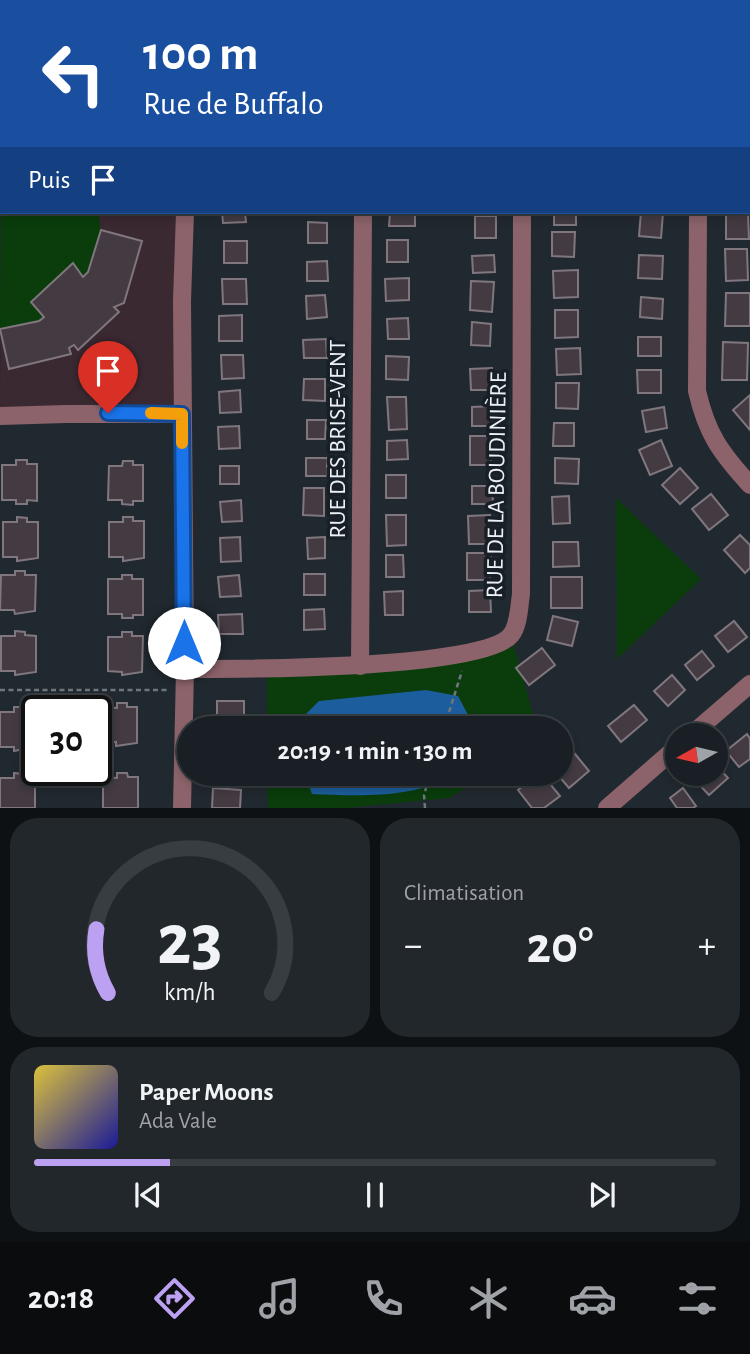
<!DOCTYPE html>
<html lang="fr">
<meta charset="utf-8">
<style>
body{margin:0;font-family:"Alegreya Sans",sans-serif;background:#22272c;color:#f1f3f6;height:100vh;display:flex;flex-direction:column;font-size:26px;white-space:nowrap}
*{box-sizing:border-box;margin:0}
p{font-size:23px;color:#9fa2a6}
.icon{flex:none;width:38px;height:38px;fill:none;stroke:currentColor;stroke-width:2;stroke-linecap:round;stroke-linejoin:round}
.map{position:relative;height:808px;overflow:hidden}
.side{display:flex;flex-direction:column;gap:10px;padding:10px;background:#0e1114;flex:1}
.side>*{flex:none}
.top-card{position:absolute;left:0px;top:0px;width:751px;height:214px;box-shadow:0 4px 10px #0003,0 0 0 2px #373d41;background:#1a4fa0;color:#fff;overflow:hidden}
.needle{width:46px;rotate:262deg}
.buttons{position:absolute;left:665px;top:723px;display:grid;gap:14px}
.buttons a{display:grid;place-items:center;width:63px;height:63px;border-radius:50%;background:#191f24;box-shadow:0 4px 10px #0003,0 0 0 2px #373d41;font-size:35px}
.speed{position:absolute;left:21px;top:695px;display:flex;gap:14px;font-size:35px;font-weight:700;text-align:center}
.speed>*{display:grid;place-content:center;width:91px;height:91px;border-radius:50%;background:#191f24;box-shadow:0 4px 10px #0003,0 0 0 2px #373d41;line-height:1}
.speed .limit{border:4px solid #111;border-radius:10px;background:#fff;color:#111}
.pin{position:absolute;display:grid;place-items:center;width:60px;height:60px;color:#fff;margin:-72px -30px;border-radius:50% 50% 50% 0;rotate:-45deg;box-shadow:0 0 7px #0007}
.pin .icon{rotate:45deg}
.me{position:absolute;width:77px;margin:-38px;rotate:0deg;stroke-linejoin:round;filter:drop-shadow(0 0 5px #0008)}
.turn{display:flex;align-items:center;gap:24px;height:147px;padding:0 28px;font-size:32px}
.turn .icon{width:91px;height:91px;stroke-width:2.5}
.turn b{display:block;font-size:49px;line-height:60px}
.then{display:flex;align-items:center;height:66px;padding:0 28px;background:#0003;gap:14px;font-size:26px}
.big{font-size:52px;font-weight:700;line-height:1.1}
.side .widget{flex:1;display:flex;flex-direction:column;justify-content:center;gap:10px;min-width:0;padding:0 24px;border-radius:28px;background:#22272c}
.side .dial{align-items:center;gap:0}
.dial svg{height:182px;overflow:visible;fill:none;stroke:#373d41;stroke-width:7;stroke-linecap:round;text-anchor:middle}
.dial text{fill:#f1f3f6;stroke:none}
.song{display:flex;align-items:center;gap:21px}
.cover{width:84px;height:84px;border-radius:10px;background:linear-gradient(135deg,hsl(50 70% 55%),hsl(240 70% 35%))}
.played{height:7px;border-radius:4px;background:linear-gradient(90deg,#bca0f2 20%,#373d41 20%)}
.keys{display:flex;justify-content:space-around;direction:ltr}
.heat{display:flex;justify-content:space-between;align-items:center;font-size:38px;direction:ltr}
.side .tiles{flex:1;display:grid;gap:10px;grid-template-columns:1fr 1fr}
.widget:last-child{grid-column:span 2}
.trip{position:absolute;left:177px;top:716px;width:396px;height:70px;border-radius:35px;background:#191f24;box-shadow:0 4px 10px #0003,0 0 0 2px #373d41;font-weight:700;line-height:70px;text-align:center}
.tab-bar{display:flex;height:112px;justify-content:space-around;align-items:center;background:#0a0c0e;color:#9fa2a6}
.tab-bar .icon{width:49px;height:49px}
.tab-bar .active{color:#bca0f2}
.tab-bar b{font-size:32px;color:#f1f3f6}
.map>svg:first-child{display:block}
</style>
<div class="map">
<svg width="750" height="808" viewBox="0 0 750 808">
<rect width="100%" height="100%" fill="#212930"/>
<polygon fill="#3b2932" points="2,86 2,212 185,212 182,414 0,416"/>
<g fill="#0a3d0b">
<polygon points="2,96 2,212 98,212 101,230 88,272 83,277 73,263 31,302 44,317 39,321 0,329"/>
<polygon points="616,498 701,579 617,659"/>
<polygon points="511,636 537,728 267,728 267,669 360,666"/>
<polygon points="267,774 489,774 449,798 345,808 268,808"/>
</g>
<g fill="#1c5d9d">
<polygon points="426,690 458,696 475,728 304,728 306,714 319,701"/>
<path d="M305 774H454C417 799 356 796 312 794Z"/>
</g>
<g fill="#443b42" stroke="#80767e" stroke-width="2">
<polygon points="222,212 245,212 246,222 223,223"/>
<polygon points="390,212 415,212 415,226 389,226"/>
<rect x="554" y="212" width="22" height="13"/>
<polygon points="641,212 663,213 661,238 639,236"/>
<polygon points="726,214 748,214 749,239 726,239"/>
<rect x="475" y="216" width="21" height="22"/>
<polygon points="308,222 327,223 327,243 308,243"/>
<polygon points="101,230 142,241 124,303 114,307 119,312 78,350 74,345 69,348 71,354 9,369 0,329 39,321 44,317 31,302 73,263 83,277 88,272"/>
<polygon points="552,232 575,232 574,257 552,256"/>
<rect x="387" y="240" width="21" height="22"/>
<rect x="224" y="241" width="23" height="22"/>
<polygon points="725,249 747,249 748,280 726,281"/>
<polygon points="494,255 495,272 473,273 472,256"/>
<polygon points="639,255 663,256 662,279 638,278"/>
<polygon points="327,261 328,281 307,281 307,262"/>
<polygon points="578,270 578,297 554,298 553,271"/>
<polygon points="409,278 409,300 386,301 385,279"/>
<polygon points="222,279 246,279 247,304 223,304"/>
<polygon points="471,281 494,282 492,312 470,310"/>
<polygon points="726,293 750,293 750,326 725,326"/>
<polygon points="325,295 327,317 307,319 306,296"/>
<polygon points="641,297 663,299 662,319 640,317"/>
<polygon points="555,310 578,310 578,337 555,338"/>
<polygon points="242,315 242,341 219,341 219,316"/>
<polygon points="408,318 409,339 388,339 387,319"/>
<polygon points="472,322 491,324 490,346 471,345"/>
<rect x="638" y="337" width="23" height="19"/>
<polygon points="326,339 327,358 304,358 303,340"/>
<polygon points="723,342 748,343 747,380 722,380"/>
<polygon points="580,348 581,374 557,375 556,349"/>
<polygon points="221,355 243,355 244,378 222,379"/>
<polygon points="386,356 409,357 408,380 386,379"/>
<polygon points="492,368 493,390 471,390 470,369"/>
<polygon points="637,370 661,370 661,393 638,393"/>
<polygon points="304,379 325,379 325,401 303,400"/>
<polygon points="556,383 579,383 578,409 556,408"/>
<polygon points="240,390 241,412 220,413 219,392"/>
<polygon points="750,395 750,430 733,410"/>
<polygon points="387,397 406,397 407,429 389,430"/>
<polygon points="493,406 493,426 472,426 472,407"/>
<polygon points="664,407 667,428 646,432 642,411"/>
<polygon points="307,420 326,420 325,439 307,439"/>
<polygon points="554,423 574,423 574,446 553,446"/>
<polygon points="239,426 240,448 219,449 218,427"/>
<rect x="470" y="436" width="21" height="29"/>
<polygon points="407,440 408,459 387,460 387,441"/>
<polygon points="661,440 672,466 650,475 639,450"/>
<rect x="306" y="458" width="21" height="18"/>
<polygon points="555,458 579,459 578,484 555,483"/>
<polygon points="16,460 27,460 27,464 37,464 37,501 27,500 27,504 16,504 16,500 2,500 2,465 16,465"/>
<polygon points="123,461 133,461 133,465 143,465 143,501 133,501 133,505 122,504 122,500 108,500 109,466 122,466"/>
<rect x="220" y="466" width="19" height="18"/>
<polygon points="680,468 698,488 680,504 662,485"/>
<rect x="386" y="475" width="20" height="23"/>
<polygon points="472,486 492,486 493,504 472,504"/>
<polygon points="304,488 324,488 324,516 303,515"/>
<polygon points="711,494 728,515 709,530 692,509"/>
<polygon points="569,496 570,523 553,524 552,497"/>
<polygon points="241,500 242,521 222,522 220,502"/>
<polygon points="386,515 406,515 406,545 387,546"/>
<polygon points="490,515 490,544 469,544 468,516"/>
<polygon points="17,517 27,518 27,522 38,522 38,558 17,561 17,557 3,557 3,522 17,522"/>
<polygon points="123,517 133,517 133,521 144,521 144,558 123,561 123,557 109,557 109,522 123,522"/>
<polygon points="740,535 750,545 750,568 745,573 724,550"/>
<polygon points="240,537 241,561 221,562 220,538"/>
<polygon points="325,537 325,558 308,559 307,538"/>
<polygon points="553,542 578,542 579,566 553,567"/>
<polygon points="467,553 491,553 490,580 467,580"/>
<polygon points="386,555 403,555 404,577 386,577"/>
<polygon points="15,571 25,571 25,575 36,575 35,611 15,614 14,610 0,610 1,575 15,575"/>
<rect x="304" y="574" width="21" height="21"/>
<polygon points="122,575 132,575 132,579 143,579 143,615 133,615 133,618 122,618 122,614 108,614 108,579 122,579"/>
<polygon points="239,575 241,596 220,597 218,577"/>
<rect x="551" y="577" width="31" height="31"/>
<polygon points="490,590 491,612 469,612 469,591"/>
<polygon points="403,591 403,615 385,615 384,592"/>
<polygon points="324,609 325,629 304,630 304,610"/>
<polygon points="242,614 243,634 219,634 218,615"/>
<polygon points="553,616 578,622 572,646 547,640"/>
<polygon points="734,621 747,637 728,652 715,636"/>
<polygon points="15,631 25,632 25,635 36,636 36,672 15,675 15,671 1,671 1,636 15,636"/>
<polygon points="122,632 132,632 132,636 143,636 142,672 122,675 122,672 108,671 108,637 122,637"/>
<polygon points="542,648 555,665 529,685 516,668"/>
<polygon points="702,651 714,666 697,680 685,665"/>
<polygon points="672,675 685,690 668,706 654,691"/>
<rect x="217" y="701" width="27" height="27"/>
<polygon points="117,703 127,703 127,707 137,707 137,743 116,746 116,742 102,742 103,707 117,708"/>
<polygon points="634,705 647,720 621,742 608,726"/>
<polygon points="14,707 24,707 24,711 35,711 34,747 14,751 14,747 0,747 0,712 14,712"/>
<polygon points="747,734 750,739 750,759 739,767 726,751"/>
<polygon points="575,754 589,771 569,788 557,774 560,774 560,766"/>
<polygon points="716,765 728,778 709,795 696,781 704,774 716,774"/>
<polygon points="14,773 24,774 24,777 35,777 35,808 0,808 0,778 14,778"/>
<polygon points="117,773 127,773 128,777 138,777 138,808 103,808 103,777 117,778"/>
<polygon points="539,774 542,774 560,796 544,808 532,808 518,790"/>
<polygon points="213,788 241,790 240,808 212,808"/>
<polygon points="683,788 696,806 693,808 677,808 670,798"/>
</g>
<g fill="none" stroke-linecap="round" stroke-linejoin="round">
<g stroke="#70767d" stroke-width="2.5" stroke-dasharray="5 3.5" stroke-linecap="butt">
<polyline points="46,0 47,2"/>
<polyline points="85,2 89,0"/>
<polyline points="0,62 2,60"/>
<polyline points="0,690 169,690"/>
<polyline points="444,728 462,671"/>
<polyline points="425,808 424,795 430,774"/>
</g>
<g stroke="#8c636a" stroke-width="18">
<polyline points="424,0 425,2"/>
<polyline points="700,0 706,2"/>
<polyline points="210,2 211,0"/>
<polyline points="457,2 460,0"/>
<polyline points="749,14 750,14"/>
<path d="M698 212 697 391C707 434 720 452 750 485"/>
<polyline points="0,416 66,414 182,414"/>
<polyline points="360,666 363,212"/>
<path d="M185 669C236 669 484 670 511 635 519 625 519 607 521 594L522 212"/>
<polyline points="691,735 750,684"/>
<polyline points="182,808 185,669 182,301 185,212"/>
<polyline points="607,808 677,747"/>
</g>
</g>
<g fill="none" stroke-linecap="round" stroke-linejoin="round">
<g stroke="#114b97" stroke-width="18">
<polyline id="route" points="108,413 182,414 184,643"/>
</g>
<use href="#route" stroke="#1a73e8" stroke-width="12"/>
<polyline stroke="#f59e0b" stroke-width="12" points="151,413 182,414 182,443"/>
</g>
<g text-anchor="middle" stroke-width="7" stroke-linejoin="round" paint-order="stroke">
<g font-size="24" fill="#ebf0f5" stroke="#181f26">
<text transform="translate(337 439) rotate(-90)" y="8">RUE DES BRISE-VENT</text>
<text transform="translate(496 485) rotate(-89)" y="8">RUE DE LA BOUDINIÈRE</text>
</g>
</g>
</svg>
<div class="buttons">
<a><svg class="needle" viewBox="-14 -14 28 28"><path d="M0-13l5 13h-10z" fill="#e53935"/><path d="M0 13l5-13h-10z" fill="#9fa2a6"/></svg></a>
</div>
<div class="speed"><div class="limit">30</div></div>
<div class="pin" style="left:108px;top:413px;background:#d93025"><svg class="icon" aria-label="arrive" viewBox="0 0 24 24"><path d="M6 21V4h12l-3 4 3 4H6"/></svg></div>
<svg class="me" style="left:184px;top:643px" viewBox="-20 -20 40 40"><circle r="19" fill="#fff"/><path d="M0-13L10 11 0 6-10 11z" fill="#1a73e8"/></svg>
<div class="trip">20:19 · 1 min · 130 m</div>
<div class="top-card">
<div class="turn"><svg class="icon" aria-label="left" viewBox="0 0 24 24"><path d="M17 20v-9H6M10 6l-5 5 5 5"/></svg><div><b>100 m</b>Rue de Buffalo</div></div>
<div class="then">Puis<svg class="icon" aria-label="arrive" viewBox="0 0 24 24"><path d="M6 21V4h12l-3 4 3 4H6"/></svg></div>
</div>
</div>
<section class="side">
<div class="tiles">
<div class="widget dial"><svg viewBox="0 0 100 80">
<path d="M14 69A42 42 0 1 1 86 69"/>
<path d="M14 69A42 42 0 0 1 9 41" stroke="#bca0f2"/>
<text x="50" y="56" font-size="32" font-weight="700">23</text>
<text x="50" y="72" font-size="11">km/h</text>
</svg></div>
<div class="widget"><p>Climatisation</p>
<div class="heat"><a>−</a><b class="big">20°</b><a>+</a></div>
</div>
<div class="widget">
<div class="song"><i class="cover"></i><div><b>Paper Moons</b><p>Ada Vale</p></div></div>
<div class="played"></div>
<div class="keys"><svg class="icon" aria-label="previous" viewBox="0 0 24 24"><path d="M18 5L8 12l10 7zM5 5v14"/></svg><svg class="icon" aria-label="pause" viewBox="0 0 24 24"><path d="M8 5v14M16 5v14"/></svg><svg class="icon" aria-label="next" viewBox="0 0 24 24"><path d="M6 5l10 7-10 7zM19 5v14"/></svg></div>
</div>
</div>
</section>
<nav class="tab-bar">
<b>20:18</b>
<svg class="icon active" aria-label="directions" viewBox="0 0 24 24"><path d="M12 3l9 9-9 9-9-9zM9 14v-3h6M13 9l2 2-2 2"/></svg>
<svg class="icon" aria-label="music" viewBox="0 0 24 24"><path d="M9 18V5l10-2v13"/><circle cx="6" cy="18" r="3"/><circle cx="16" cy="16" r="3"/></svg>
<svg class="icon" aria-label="phone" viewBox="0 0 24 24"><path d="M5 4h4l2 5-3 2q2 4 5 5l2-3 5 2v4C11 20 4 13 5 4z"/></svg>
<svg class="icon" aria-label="climate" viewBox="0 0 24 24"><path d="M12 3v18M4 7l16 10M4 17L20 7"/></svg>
<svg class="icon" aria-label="car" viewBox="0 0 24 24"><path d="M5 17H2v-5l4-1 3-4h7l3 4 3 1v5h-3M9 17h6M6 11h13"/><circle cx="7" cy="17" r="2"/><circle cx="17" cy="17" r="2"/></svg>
<svg class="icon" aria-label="filters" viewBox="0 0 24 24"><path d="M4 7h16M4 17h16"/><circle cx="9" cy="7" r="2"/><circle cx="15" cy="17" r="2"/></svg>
</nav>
